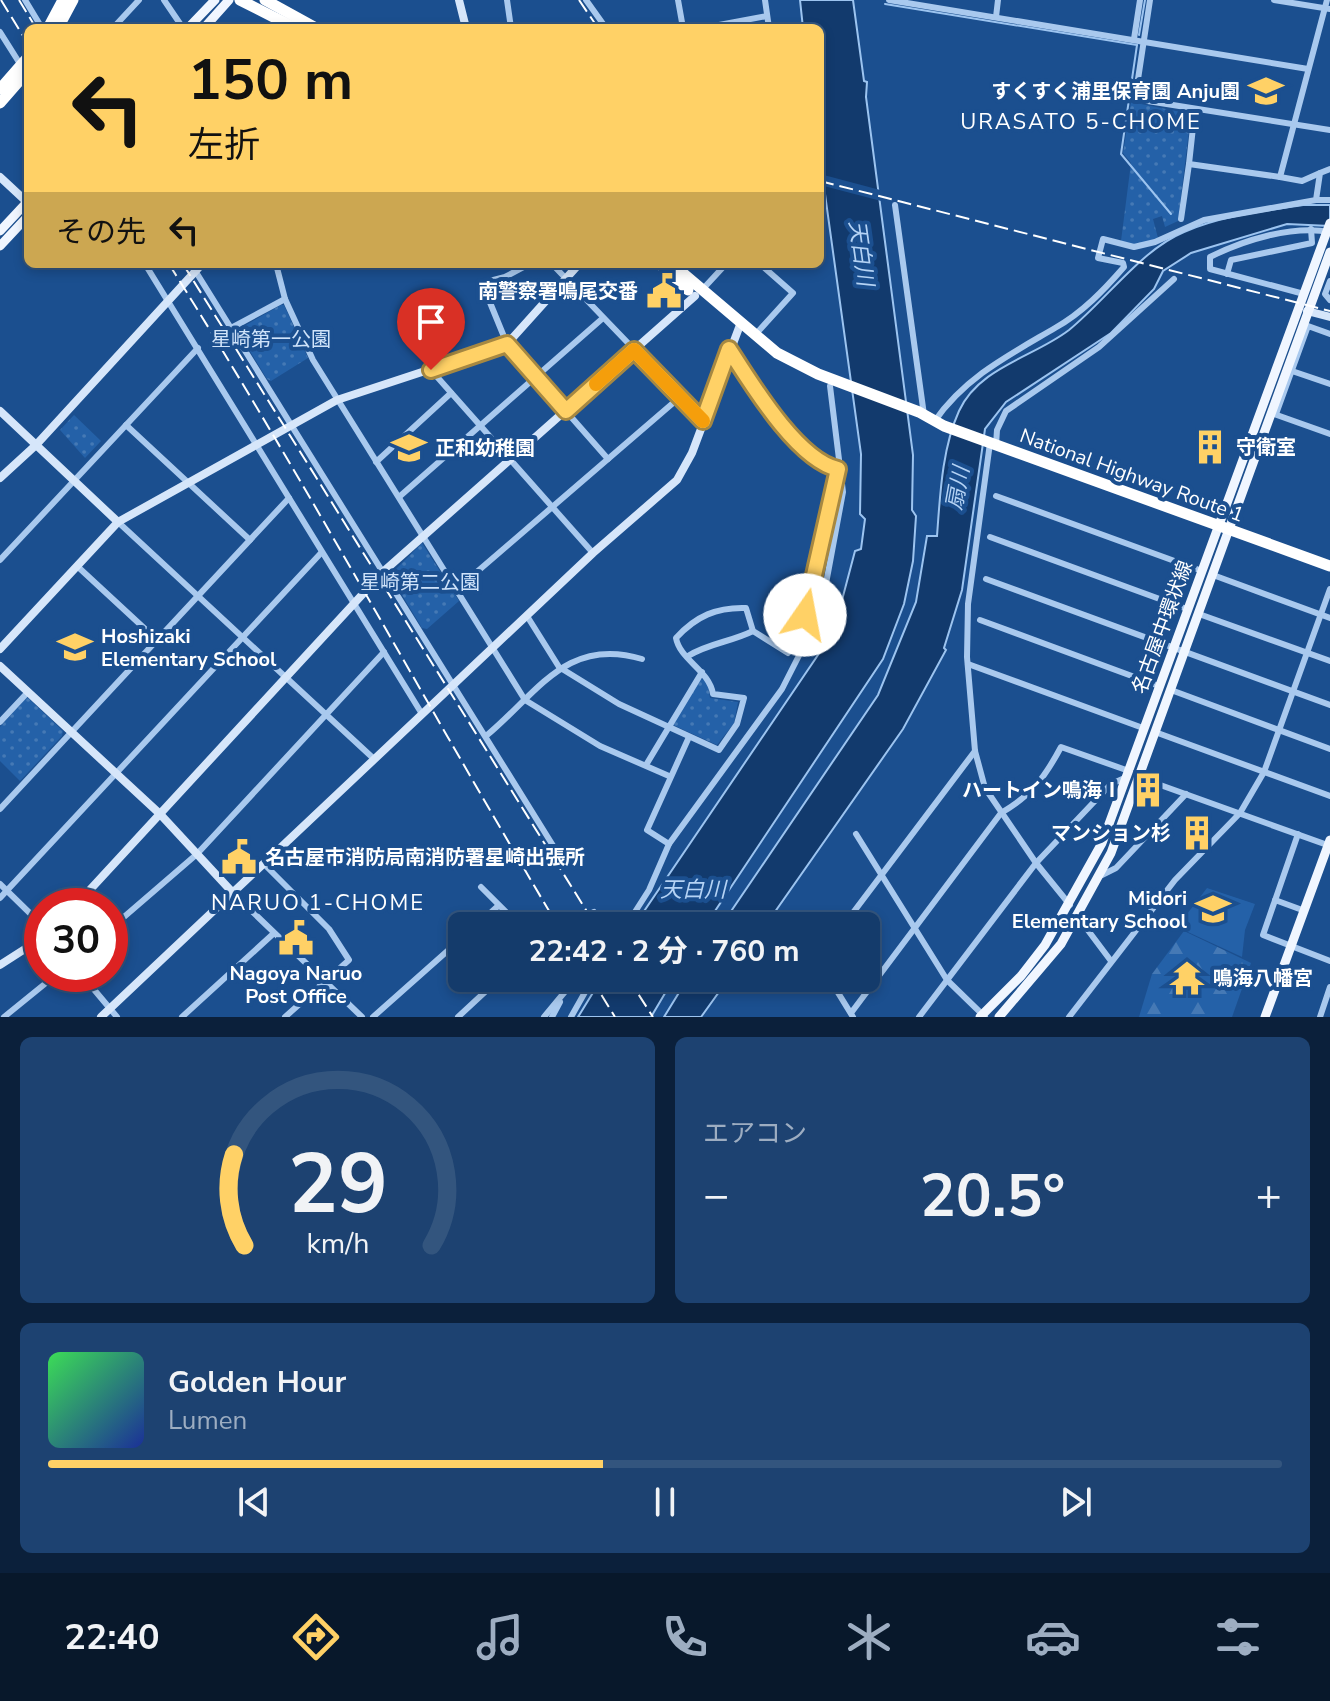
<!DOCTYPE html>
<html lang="ja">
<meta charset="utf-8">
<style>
body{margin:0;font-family:"Nunito Sans","Noto Sans JP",sans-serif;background:#1d4271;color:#f1f3f6;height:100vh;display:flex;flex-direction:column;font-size:30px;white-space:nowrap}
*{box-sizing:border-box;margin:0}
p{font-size:26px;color:#9dadc1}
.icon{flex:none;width:44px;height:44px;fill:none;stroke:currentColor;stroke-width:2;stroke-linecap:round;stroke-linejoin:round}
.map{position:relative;height:1017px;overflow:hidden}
.drawer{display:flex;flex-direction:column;gap:20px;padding:20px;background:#0b203b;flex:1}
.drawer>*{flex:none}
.top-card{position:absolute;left:24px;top:24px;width:800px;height:244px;border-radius:12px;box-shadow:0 4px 12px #0003,0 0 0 2px #33557e;background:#ffd166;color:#111;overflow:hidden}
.speed{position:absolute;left:24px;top:888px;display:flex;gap:16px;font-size:40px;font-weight:700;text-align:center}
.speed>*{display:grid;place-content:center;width:104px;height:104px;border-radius:50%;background:#143b6b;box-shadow:0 4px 12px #0003,0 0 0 2px #33557e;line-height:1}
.speed .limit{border:12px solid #d22;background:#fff;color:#111}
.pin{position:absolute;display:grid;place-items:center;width:68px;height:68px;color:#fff;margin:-82px -34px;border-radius:50% 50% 50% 0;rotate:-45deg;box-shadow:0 0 8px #0007}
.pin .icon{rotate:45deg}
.me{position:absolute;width:88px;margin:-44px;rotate:12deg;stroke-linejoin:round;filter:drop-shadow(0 0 6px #0008)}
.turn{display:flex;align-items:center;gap:28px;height:168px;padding:0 32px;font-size:36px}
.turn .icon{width:104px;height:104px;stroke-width:2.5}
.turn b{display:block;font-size:56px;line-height:68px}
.then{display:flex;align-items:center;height:76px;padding:0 32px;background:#0003;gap:16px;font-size:30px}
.big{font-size:60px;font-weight:700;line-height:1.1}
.drawer .widget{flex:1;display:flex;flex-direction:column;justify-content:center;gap:12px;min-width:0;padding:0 28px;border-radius:12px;background:#1d4271}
.drawer .dial{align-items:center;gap:0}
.dial svg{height:208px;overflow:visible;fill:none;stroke:#33557e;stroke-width:7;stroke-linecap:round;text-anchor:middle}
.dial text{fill:#f1f3f6;stroke:none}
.song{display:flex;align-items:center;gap:24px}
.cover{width:96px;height:96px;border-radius:12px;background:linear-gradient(135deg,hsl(130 70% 55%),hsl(230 70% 35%))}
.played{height:8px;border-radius:4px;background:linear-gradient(90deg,#ffd166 45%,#33557e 45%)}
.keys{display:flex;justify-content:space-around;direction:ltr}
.heat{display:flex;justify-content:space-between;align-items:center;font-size:44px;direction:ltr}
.drawer .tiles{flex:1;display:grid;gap:20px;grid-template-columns:1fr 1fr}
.widget:last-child{grid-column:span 2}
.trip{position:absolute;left:448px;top:912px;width:432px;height:80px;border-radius:12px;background:#143b6b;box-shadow:0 4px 12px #0003,0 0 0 2px #33557e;font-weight:700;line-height:80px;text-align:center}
.tabs{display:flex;height:128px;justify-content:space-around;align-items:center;background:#08182b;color:#9dadc1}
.tabs .icon{width:56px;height:56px}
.tabs .active{color:#ffd166}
.tabs b{font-size:36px;color:#f1f3f6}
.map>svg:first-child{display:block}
</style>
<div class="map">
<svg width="1330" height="1017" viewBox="0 0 1330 1017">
<defs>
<pattern id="grass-dots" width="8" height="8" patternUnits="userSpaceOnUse" patternTransform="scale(2)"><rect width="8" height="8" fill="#2461a8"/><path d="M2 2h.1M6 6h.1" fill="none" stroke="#4579b5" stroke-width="1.8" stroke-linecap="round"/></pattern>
<pattern id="forest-firs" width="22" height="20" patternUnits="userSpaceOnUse" patternTransform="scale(2)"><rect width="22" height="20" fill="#2461a8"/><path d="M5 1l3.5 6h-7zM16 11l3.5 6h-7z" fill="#4579b5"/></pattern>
</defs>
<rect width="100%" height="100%" fill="#1b4f8f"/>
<g fill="url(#grass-dots)">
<polygon points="1131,102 1191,114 1178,221 1165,227 1162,216 1153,219 1158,238 1135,245 1121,241 1131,163 1123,153"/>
<polygon points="281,305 284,305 308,358 271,381 267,379 237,330"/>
<polygon points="74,415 101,441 85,458 60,430"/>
<polygon points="422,543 459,601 427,629 422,628 390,575"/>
<polygon points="700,679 707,680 710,698 738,702 734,723 717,745 673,725"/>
<polygon points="27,697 63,731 62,736 20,781 0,761 0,727"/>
</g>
<polygon fill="url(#forest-firs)" points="1184,931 1251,963 1232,1017 1139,1017 1152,974"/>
<polygon fill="#2461a8" points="1207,888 1255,904 1245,930 1242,957 1177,927"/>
<g fill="#123a6d" stroke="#9cc4f0" stroke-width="2">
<polygon points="800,0 853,0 864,81 867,82 866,97 913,455 912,510 916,516 913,561 904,604 883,659 705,926 634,926 820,652 837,619 855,551 861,549 865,519 860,514 861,454 820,158 820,28 803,28"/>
<path d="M1303 205H1330V226L1287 224 1191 253 1163 271 1154 289 1111 333 1006 402 985 429 962 590 944 648 946 650 903 729 765 926H721L878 695 916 602 927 536H937C940 496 942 448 959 411 979 367 1034 357 1069 330 1106 300 1141 250 1184 232 1220 216 1264 211 1303 205Z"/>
<polygon points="602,978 674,978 651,1017 578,1017"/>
<polygon points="688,978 729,978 701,1017 664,1017"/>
</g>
<polygon fill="#1b4f8f" points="820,174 884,191 885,202 820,185"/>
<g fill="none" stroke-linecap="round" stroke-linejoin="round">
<g stroke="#9cc4f0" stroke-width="2">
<polyline points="885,4 1137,45"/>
<polyline points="1139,35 1145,0"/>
<polyline points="1137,45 1121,154 1171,214"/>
</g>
<polyline stroke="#3d69a0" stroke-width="6" stroke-dasharray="6 3" stroke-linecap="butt" points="569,926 579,920"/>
<g stroke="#a9c9ee" stroke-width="6">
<polyline points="25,0 42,28"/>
<polyline points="164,0 183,28"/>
<polyline points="507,0 511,28"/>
<polyline points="586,0 606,28"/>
<polyline points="678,0 683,28"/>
<polyline points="765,0 769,28"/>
<polyline points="889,0 1308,69"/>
<polyline points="1150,0 1135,99 1330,130"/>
<polyline points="1274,0 1330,9"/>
<polyline points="996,17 998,0"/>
<polyline points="113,28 139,0"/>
<polyline points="703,28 767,16"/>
<polyline points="0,32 22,67"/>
<polyline points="1134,39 1140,0"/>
<polyline points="1195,109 1189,164 1280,177 1327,0"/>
<polyline points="1280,177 1302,181 1320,173"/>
<polyline points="1316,200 1330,200"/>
<polyline points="895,205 924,415"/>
<polyline points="1181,219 1189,164"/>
<polyline points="145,264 422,714"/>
<polyline points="191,264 557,852"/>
<polyline points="276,264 285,299 313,360 525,700 600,746 669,776"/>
<polyline points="529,264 505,277 482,283 507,344 608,459"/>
<polyline points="552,264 703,421"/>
<polyline points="1227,274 1231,260 1312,243 1311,229"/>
<polyline points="1330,281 1325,294 1330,300"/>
<polyline points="701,291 726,264"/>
<path d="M1304 294 1210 269V257C1244 240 1292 225 1330 232"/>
<polyline points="233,327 285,299"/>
<polyline points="755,335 793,293 760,264"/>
<path d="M729 349C748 378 805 470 841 468"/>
<polyline points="431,370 593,553"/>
<polyline points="1292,371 1330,384"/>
<polyline points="1274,414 1330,434"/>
<polyline points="1276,414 1308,326 1330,334"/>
<path d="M934 422C965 377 1009 355 1055 328 1082 313 1104 290 1124 267L1123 263 1098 258 1103 239 1134 247 1155 242 1204 220 1316 200 1320 173 1330 169"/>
<polyline points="126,425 250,540"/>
<polyline points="996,445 997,430 1006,411 1099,347 1174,279"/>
<polyline points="376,462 451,393"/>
<polyline points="996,496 1202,571"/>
<polyline points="399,497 603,318"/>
<polyline points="118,522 373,758"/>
<polyline points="990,537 1187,609"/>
<polyline points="0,560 198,348"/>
<polyline points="77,566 157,640"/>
<polyline points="1213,575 1330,618"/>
<polyline points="986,579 1330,705"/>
<polyline points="457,589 680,397"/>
<polyline points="1199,614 1330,661"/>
<path d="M527 616 559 667 619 704 719 750 737 724 744 698 713 694C709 670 680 660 676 638 696 616 717 607 746 608L753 631 788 653 797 641 813 589 838 469"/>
<polyline points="980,620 1159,686"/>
<path d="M688 656C709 643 731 642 753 631"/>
<polyline points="968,664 1143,728"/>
<polyline points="1171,690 1330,749"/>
<polyline points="0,722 28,692"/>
<polyline points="1155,732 1330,796"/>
<path d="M486 736C537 694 566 636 642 659"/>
<polyline points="646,765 702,672"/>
<polyline points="1138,777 1330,846"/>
<polyline points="0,809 289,498"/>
<polyline points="856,834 947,980 985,1017"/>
<polyline points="1298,834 1263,935 1330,961"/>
<polyline points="669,844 647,830 689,737"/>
<polyline points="265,865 329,929 349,960 285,1017"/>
<polyline points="1102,875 1116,868 1186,794"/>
<polyline points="0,884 42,925"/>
<polyline points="481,887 520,926"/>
<polyline points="234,894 362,1017"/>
<polyline points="0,898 321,553"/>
<polyline points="1275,900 1305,911"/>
<polyline points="1070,905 1036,863 1111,784 1127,777"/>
<polyline points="1078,917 1111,961"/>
<polyline points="579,920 594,912"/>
<polyline points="476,926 498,906"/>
<polyline points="626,926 649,890 669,844 782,689 813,628 825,589 843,492 830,386"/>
<polyline points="843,926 975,751"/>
<polyline points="110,929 197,854 384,652"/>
<polyline points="81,974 117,1017"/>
<polyline points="829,978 853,1017"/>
<path d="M851 1013 1001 813C1031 796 1045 777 1061 747L1129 771"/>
<polyline points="4,1017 57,974"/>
<polyline points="182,1017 273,934"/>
<polyline points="373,1017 462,938"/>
<polyline points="458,1017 500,978"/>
<polyline points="544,1017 568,988"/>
<polyline points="552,1017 560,1002"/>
<polyline points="571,1017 593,978"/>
<polyline points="919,1017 1036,863 985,788 975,751 967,657 968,604 990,443"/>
<polyline points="1069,1017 1175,880 1240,813 1264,772 1330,589"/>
<polyline points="1320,1017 1330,987"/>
</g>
<g stroke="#d6e6fa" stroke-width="8">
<polyline points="459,0 466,28"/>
<polyline points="0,177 28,203"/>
<polyline points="1307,311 1330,317"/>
<polyline points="0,411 118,522"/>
<polyline points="0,478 36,445 202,264"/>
<polyline points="0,649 118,522 337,400 507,344 579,264"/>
<polyline points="0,666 160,814 234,894"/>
<polyline points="75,906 384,571 695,296"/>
<polyline points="0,965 42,938"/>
<polyline points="101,1017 593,553 677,480 692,453 740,325"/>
</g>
<g stroke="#f0f6ff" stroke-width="9">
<polyline points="188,28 215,0"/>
<polyline points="204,28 229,0"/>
<polyline points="0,231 28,201"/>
<polyline points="0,246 28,216"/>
<polyline points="980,1017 1021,976 1045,945 1102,843 1330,223"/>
<polyline points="999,1017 1061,944 1111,853 1330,252"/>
<polyline points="1265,1017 1330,840"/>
</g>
<g stroke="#fff" stroke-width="11">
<polyline points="240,0 295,28"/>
<polyline points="265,0 316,28"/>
<polyline points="48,28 63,0"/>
<polyline points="58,28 73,0"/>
<polyline points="660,264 688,290"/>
<polyline points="672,264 777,353 818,374 919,412 944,426 1330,566"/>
</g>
<g stroke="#fff" stroke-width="2" stroke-dasharray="14 6" stroke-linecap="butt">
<polyline points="1,0 28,44"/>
<polyline points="19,0 36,28"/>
<polyline points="579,0 598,28"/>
<polyline points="820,181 1330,311"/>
<path d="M169 264C305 480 427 706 558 926"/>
<polyline points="183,264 596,926"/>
<polyline points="591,978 615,1017"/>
<polyline points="628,978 653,1017"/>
</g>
<g stroke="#fff" stroke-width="11">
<polyline points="0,89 28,57"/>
<polyline points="0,103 28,71"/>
</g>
</g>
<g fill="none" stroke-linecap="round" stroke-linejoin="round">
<g stroke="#a68842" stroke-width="20">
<path id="route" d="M431 370 507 344 566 411 634 350 703 421 729 349C751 383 797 460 838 469L805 615"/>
</g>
<use href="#route" stroke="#ffd166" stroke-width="14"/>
<polyline stroke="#f59e0b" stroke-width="14" points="596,384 634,350 703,421"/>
</g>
<defs>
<g id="school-bare" transform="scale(2.76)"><path d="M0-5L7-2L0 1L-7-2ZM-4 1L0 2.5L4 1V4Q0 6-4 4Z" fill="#ffd166" stroke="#1b4f8f" stroke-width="2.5" paint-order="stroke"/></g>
<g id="civic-bare" transform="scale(2.76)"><path d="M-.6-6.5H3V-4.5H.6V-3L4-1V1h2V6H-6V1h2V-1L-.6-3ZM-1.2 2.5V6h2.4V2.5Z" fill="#ffd166" stroke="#1b4f8f" stroke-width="2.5" paint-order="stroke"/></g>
<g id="building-bare" transform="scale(2.76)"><path d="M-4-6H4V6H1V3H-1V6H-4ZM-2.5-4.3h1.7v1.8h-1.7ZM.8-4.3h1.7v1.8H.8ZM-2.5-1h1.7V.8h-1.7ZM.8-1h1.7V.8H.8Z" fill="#ffd166" stroke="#1b4f8f" stroke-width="2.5" paint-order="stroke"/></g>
<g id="temple-bare" transform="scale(2.76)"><path d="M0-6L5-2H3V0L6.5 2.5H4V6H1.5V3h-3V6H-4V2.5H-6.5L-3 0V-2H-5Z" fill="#ffd166" stroke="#1b4f8f" stroke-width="2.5" paint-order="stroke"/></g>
</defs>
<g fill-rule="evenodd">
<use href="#school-bare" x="1266" y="91"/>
<use href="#civic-bare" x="664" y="291"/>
<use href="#building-bare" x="1210" y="447"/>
<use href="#school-bare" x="409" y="448"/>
<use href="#school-bare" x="75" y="647"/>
<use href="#building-bare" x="1148" y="790"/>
<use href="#building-bare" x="1197" y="833"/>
<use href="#civic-bare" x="239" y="857"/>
<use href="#school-bare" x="1213" y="909"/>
<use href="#civic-bare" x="296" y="938"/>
<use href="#temple-bare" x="1187" y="978"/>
</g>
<g text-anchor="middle" stroke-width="8" stroke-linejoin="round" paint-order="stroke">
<g font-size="20" font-weight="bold" fill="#fff" stroke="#1b4f8f" text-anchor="end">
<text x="1240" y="98">すくすく浦里保育園 Anju園</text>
<text x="638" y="298">南警察署鳴尾交番</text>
<text x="1236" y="454" text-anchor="start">守衛室</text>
<text x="435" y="455" text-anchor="start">正和幼稚園</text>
<text x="101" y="643" text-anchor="start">Hoshizaki<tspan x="101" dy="23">Elementary School</tspan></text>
<text x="1122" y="797">ハートイン鳴海Ⅰ</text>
<text x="1171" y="840">マンション杉</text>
<text x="265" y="864" text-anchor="start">名古屋市消防局南消防署星崎出張所</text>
<text x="1187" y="905">Midori<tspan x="1187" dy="23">Elementary School</tspan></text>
<text x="296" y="980" text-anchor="middle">Nagoya Naruo<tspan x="296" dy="23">Post Office</tspan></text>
<text x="1213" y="985" text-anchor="start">鳴海八幡宮</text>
</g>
<g font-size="20" fill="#cfe3fa" stroke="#1b4f8f">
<text x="271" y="346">星崎第一公園</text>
<text x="420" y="589">星崎第二公園</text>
</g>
<g font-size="20" fill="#fff" stroke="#1b4f8f">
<text transform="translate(1132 475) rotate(20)" y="7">National Highway Route 1</text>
<text transform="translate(1162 627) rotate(-70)" y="7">名古屋中環状線</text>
</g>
<g font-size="22" letter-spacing="2" fill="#fff" stroke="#1b4f8f">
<text x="1081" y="129">URASATO 5-CHOME</text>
<text x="318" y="910">NARUO 1-CHOME</text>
</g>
<g font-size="22" font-style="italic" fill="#b5d3f5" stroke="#1b4f8f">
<text transform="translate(862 253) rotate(82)" y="8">天白川</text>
<text transform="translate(957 488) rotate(-80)" y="8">扇川</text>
<text x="693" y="897">天白川</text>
</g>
</g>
</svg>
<div class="speed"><div class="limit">30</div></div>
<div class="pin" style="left:431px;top:370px;background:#d93025"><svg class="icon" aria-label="arrive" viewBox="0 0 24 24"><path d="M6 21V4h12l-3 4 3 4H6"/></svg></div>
<svg class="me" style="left:805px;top:615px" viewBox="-20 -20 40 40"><circle r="19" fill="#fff"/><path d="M0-13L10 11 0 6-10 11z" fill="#ffd166"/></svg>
<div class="trip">22:42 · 2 分 · 760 m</div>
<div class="top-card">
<div class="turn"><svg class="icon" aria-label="left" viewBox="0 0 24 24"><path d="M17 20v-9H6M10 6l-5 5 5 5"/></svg><div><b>150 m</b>左折</div></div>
<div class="then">その先<svg class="icon" aria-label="left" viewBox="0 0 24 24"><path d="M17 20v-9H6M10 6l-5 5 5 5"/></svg></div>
</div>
</div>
<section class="drawer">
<div class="tiles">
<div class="widget dial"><svg viewBox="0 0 100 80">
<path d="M14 69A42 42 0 1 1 86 69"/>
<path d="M14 69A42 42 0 0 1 10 34" stroke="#ffd166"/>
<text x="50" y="56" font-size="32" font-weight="700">29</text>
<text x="50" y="72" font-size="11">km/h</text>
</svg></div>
<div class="widget"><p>エアコン</p>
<div class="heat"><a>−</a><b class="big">20.5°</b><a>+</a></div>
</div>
<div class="widget">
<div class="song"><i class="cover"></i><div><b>Golden Hour</b><p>Lumen</p></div></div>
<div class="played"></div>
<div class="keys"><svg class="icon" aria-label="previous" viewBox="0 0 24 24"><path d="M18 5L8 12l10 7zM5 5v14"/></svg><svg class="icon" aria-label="pause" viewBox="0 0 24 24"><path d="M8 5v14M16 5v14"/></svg><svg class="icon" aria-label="next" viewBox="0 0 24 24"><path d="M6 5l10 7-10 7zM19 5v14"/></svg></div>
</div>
</div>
</section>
<nav class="tabs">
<b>22:40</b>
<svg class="icon active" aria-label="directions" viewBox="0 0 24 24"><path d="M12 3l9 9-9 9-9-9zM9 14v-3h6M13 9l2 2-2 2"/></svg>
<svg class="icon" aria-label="music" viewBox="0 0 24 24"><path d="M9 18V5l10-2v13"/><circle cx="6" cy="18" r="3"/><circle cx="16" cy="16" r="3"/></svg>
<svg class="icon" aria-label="phone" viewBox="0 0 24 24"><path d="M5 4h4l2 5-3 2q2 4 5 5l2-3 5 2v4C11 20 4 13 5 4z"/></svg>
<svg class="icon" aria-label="climate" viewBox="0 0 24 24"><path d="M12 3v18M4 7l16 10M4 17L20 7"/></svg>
<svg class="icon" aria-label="car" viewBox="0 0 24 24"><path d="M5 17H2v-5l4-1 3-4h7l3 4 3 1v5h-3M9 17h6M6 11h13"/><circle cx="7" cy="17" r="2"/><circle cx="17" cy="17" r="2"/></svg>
<svg class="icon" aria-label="filters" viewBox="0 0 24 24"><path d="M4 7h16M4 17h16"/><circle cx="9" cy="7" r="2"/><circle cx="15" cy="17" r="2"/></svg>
</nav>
